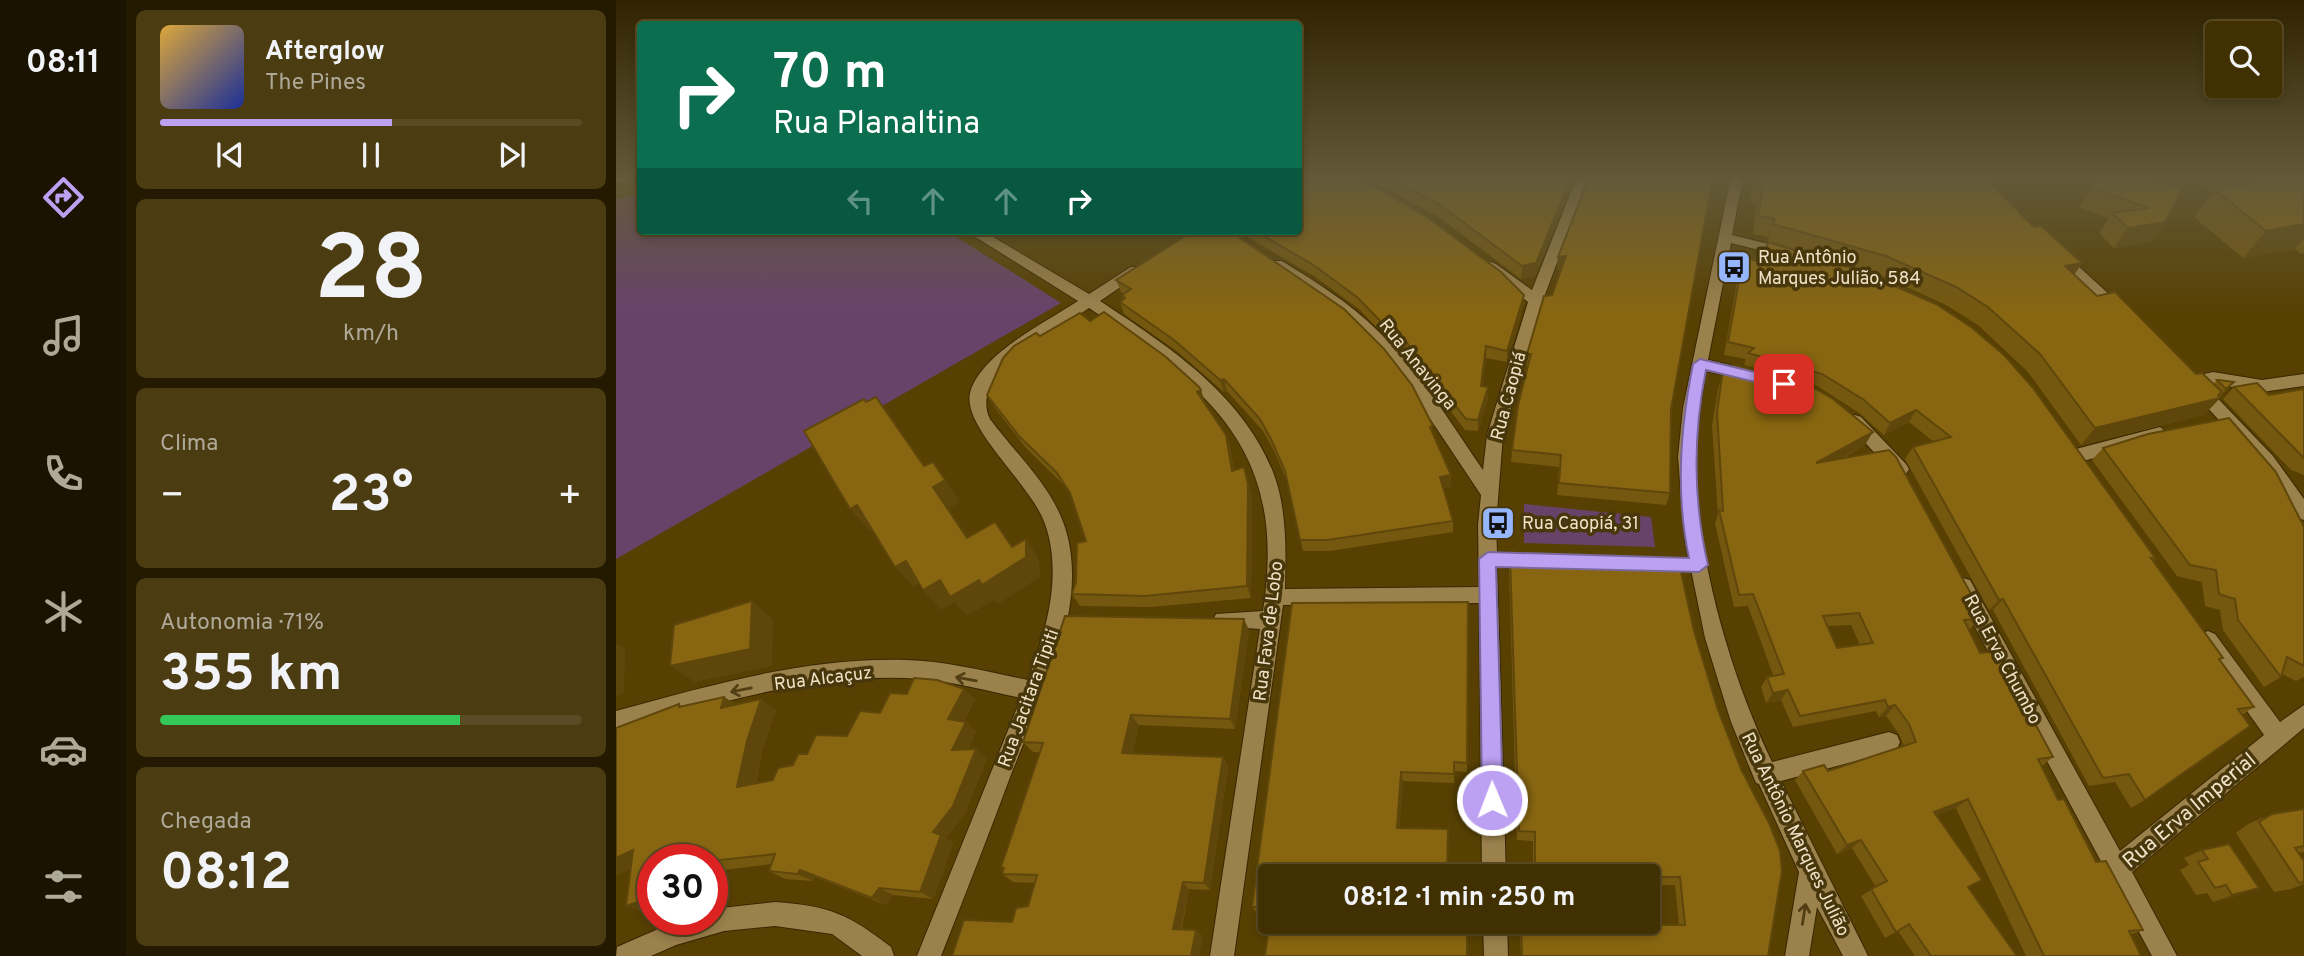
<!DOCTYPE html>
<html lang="pt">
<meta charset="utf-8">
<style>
body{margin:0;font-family:Overpass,sans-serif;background:#4c3c11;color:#f1f3f6;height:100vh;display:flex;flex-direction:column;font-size:26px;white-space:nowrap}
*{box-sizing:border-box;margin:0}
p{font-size:23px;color:#aea999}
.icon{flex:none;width:38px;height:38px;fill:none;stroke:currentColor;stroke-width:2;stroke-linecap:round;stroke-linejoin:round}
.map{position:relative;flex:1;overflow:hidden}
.side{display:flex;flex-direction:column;gap:10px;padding:10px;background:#241a01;width:490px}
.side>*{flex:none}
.top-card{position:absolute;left:21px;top:21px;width:665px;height:214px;border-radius:7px;box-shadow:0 4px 10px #0003,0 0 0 2px #5a4b24;background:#0b6e4f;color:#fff;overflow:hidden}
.tools{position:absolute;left:1589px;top:21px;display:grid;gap:14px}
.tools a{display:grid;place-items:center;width:77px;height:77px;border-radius:7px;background:#413002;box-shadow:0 4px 10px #0003,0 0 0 2px #5a4b24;font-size:35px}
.speed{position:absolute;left:21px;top:844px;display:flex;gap:14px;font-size:35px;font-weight:700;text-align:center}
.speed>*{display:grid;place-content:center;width:91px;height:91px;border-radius:50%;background:#413002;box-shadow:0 4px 10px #0003,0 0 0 2px #5a4b24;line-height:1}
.speed .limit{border:10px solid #d22;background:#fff;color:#111}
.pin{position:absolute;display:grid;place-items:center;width:60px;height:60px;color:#fff;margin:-30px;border-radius:14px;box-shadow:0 4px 10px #0006}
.me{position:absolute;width:77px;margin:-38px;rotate:359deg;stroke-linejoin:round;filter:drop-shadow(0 0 5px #0008)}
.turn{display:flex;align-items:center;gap:24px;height:147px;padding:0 21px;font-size:32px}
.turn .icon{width:91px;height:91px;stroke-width:2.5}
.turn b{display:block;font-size:49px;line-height:60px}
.lanes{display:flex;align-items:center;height:66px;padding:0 21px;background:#0003;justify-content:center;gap:35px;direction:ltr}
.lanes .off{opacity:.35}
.big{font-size:52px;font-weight:700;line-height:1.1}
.side .widget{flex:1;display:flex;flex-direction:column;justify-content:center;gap:10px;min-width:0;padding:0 24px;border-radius:10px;background:#4c3c11}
.side .dial{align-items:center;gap:0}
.dial b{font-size:91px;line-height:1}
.song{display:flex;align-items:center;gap:21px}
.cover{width:84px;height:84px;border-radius:10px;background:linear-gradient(135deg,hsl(40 70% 55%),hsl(230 70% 35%))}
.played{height:7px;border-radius:4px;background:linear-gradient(90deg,#bca0f2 55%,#5a4b24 55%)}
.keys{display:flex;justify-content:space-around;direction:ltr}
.heat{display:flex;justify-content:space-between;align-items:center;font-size:38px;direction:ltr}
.charge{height:10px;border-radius:5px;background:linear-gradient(90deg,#34c759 71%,#5a4b24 0)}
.trip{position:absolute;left:642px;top:864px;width:402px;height:70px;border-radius:7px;background:#413002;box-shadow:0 4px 10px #0003,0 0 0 2px #5a4b24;font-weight:700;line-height:70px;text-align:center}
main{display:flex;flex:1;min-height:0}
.menu{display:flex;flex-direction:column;width:126px;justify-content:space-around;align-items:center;background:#1a1301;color:#aea999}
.menu .icon{width:49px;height:49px}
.menu .selected{color:#bca0f2}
.menu b{font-size:32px;color:#f1f3f6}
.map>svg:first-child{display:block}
</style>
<main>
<nav class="menu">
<b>08:11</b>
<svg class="icon selected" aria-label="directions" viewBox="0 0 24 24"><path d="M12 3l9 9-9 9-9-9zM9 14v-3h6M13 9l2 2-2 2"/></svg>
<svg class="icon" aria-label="music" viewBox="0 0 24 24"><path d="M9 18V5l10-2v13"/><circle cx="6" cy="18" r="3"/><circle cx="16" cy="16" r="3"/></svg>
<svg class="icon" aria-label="phone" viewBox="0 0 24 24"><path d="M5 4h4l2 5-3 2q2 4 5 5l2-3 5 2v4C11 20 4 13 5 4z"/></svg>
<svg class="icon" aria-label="climate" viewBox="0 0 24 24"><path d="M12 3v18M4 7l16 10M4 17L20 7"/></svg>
<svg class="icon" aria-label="car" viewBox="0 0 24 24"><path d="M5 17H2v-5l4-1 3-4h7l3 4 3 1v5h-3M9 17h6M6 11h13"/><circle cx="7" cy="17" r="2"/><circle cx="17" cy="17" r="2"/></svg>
<svg class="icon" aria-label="filters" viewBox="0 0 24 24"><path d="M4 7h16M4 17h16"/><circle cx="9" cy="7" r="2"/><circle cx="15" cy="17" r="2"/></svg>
</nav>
<section class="side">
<div class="widget">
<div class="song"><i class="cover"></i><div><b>Afterglow</b><p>The Pines</p></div></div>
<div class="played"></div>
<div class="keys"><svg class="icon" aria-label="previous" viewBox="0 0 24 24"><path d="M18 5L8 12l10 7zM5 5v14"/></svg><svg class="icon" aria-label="pause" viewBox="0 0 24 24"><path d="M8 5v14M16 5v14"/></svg><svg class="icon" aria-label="next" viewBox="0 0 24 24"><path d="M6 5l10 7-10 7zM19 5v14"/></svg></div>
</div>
<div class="widget dial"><b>28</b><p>km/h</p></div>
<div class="widget"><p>Clima</p>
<div class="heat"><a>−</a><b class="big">23°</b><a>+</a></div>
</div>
<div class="widget"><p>Autonomia · 71%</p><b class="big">355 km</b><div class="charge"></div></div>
<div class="widget"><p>Chegada</p><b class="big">08:12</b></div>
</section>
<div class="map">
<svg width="1688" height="956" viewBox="0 0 1688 956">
<rect width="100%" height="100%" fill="#574002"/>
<g fill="#67436a">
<polygon points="24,193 24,231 331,231 445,303 0,559 0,199"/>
<polygon points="908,504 1035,517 1039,547 908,543"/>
</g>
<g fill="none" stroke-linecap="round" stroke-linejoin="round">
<g stroke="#392700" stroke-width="2">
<g id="minor">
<polygon points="0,177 18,177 0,184"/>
<path d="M961 177H973L927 300 887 435 880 525 881 552 922 555 924 561 922 567 915 569 881 567 890 877H866L863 603 667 605 618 956H594L644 629 600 626 597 620 600 614 647 611C672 450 595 391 473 308 442 329 351 372 374 419 402 457 441 490 452 538 470 617 424 701 396 772 373 834 349 895 325 956H301L405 698C372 691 339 682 305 679 202 671 98 704 0 731V711C95 685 191 657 290 660 331 661 372 672 412 680 430 632 447 575 429 524 416 485 346 428 354 393 364 354 430 322 462 301L350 231H367L473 294 515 267H525V273L484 301C551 345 626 394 657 472 671 508 670 550 669 589L863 587 862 525 865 495 805 405 771 360 722 312 654 264 656 261H666C700 282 734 303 762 331 804 372 834 422 867 470L871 435 912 302 868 267 875 262 880 264 916 290Z"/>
<path d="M1115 177H1127L1116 235 1176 250 1178 253 1171 257 1115 243 1092 360 1140 371 1142 375 1134 381 1090 371C1085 399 1080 428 1080 456 1079 555 1114 674 1156 762L1273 732 1281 735 1284 742 1281 749 1273 752 1165 781 1252 956H1227L1201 907 1193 956H1169L1183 872 1143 784 1140 783 1115 722 1089 638 1069 540 1062 457 1067 408Z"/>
<polygon points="1443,251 1448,253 1507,307 1509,311 1507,315 1497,315 1438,259 1436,256"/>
<polygon points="1597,372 1646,380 1688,374 1688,386 1646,392 1597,384 1589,385 1657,456 1688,499 1688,520 1682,518 1645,466 1568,382 1570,378"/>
<polygon points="1239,415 1245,417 1290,464 1293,469 1290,474 1278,474 1233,425 1231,421 1233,417"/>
<polygon points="1544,427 1552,433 1550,438 1460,463 1451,456 1460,449"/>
<polygon points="1347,578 1354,580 1504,851 1648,735 1585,646 1582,640 1585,634 1592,631 1599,634 1664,722 1688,705 1688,728 1516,872 1561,956 1536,956 1340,592 1337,586 1340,580"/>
<path d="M159 902C214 906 232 914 275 947L278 956H246L216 934 159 926 108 931 60 945 35 956H0L1 947 65 919H96V909Z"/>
<polygon points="867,922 891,922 892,956 868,956"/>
</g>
</g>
<g stroke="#392700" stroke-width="2">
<polygon id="major" points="1326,177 1387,177 1381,181 1332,181"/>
</g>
<use href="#minor" fill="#9b814c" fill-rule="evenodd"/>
<use href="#major" fill="#b99b5d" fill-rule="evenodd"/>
</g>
<g fill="#75580f" fill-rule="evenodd">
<polygon points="748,177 956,177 955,185 919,276 905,279 824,218"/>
<polygon points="1139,177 1315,177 1323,178 1324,177 1368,177 1418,227 1466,263 1458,275 1481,296 1580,374 1597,384 1601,380 1618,382 1604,396 1604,398 1588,415 1465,445 1412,372 1362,325 1330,305 1262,274 1152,241 1153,237 1137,234 1141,204 1134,202"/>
<polygon points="1482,177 1566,190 1549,222 1535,242 1498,248 1483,233 1493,218 1463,207"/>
<polygon points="1576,177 1688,177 1688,253 1685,254 1679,249 1627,258 1578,217 1596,193"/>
<polygon points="621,231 682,231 908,295 907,307 891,362 870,358 866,386 872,398 862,431 849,430 782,341 777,345 743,309 698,276"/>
<polygon points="1152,242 1540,559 1538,561 1607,658 1604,660 1638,707 1626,715 1529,800 1515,808 1499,782 1473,786 1377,610 1373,610 1289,459 1297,447 1318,442 1293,422 1268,435 1242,412 1201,386 1128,365 1130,359 1108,355 1123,270 1127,258 1146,262"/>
<polygon points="942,257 1055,409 1054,493 1050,505 941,495 943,467 895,462 896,450 911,367 910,367 911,354 936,295 945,270 941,270"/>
<polygon points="500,280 818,436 835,486 827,488 837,521 837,532 714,551 687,551 671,481 658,451 647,431 611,391 608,392 562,352 508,314 504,302 507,299 506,295 508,294 505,292"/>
<polygon points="424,336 589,402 588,403 610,435 614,447 618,470 636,496 635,598 535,607 464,606 456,594 470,541 456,497 448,485 410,448 379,408 371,395"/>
<path d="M1106 376 1249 445 1226 459 1360 603 1357 607 1364 619 1353 630 1364 653 1437 757 1426 766 1442 800 1480 862 1527 930 1514 935 1525 956H1410L1340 808 1321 815 1353 888 1401 956H1299L1282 931 1269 938 1245 896 1260 887 1236 848 1221 854 1179 780 1187 771H1212L1288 746 1283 734 1270 716 1263 717 1260 711 1177 727 1165 700 1150 703 1145 687 1151 677 1157 675 1132 606 1118 607 1099 523 1102 515 1096 425 1102 389ZM1235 625 1244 645 1221 648 1211 626Z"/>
<polygon points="1618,387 1653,395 1688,389 1688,475 1675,470 1607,399"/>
<polygon points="1487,448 1688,527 1688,677 1680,681 1666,674 1665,677 1648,687 1607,630 1604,610 1589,606 1586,582 1561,576 1476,460"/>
<polygon points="894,557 1078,631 1152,956 905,956 903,922 1016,922 1016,925 1063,925 1059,885 1032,885 1032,877 917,877 917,841 901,840 893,570"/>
<polygon points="852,602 851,772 838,771 838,783 787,781 783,828 832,829 831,877 654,877 654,914 641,913 636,907 676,603"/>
<polygon points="633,630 619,729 523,725 516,753 607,757 612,767 594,890 573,889 566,929 580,930 587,937 396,922 412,906 419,883 397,882 386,874 388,869 385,867 424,752 417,752 407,742"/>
<polygon points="108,697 121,705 160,710 146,751 140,783 157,780 191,754 231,736 264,713 359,699 347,722 350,722 360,732 352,749 371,758 348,815 330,838 337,843 317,899 277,895 270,905 199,877 197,881 169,879 153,871 156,864 100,871 96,884 96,859 37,859 30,913 10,906 15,868 0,875 0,728 63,704 66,706"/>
<polygon points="1688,809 1688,852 1682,853 1688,861 1688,884 1675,889 1658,892 1620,833 1632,824 1656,814"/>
<polygon points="1586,850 1623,895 1597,902 1591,893 1580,895 1564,870 1573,865 1568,858"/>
</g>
<g fill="#5f470c">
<polygon points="955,177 956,177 955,185 919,276 905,279 906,266"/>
<polygon points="1549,222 1535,242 1498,248 1512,228"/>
<polygon points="1688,224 1688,238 1679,249 1627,258 1650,231"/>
<polygon points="950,256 949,269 941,270 942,257"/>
<polygon points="1466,263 1454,281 1449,266"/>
<polygon points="908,295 907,307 891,362 891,351"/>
<polygon points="781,330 782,341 777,345 776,333"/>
<polygon points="870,346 870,358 865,397 865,386"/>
<polygon points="608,379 611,391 608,392 604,380"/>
<polygon points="872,387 872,398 862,431 862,420"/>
<polygon points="585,390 589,402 585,404 581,392"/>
<polygon points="260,397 322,484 317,462 332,483 344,502 333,508 367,558 317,487"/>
<polygon points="1604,398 1588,415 1465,445 1479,428"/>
<polygon points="1300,410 1293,422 1268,435 1274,423"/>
<polygon points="1257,432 1249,445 1194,476 1200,463"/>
<polygon points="610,435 614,447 620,483 616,471"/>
<polygon points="628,467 636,496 635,598 631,586"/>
<polygon points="835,475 835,486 824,489 824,477"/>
<polygon points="241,505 259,526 253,530 234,509"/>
<polygon points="410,539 423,559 424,577 382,604 378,600 351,616 338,602 325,610 307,590 324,580 337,595"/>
<polygon points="290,561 308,581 297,587 279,567"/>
<polygon points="1387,599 1377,610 1373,610 1383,600"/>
<polygon points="136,601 157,619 156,666 79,682 54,666"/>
<polygon points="628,619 633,630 619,729 614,719"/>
<polygon points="0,643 9,649 8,693 0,697"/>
<polygon points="348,689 359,699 343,729 332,719"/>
<polygon points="1172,690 1165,700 1150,703 1157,693"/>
<polygon points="108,697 124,707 105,708"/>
<polygon points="145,699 160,710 146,751 137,796 121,787 131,741"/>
<polygon points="1279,705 1270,716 1263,717 1272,707"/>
<polygon points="515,715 523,725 514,763 506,753"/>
<polygon points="350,722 360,732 347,760 336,750"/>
<polygon points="360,749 371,758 348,815 330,838 337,843 317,899 304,892 317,832"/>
<polygon points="607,757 612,767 594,890 588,883"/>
<polygon points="785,772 787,781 783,836 781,828"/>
<polygon points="1352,799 1340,808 1307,821 1318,812"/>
<polygon points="1245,840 1236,848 1221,854 1231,845"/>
<polygon points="17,850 36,858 0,875 0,858"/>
<polygon points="96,869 100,871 96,884"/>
<polygon points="184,870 199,877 197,881 181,874"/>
<polygon points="567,882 573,889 564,935 557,929"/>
<polygon points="263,888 277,895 270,905 256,898"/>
<polygon points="1643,888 1623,895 1597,902 1616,895"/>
<polygon points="37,897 37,911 30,913 10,906"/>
<polygon points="580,930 587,937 583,956 575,956"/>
</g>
<g fill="#861" stroke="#5f470c" stroke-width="2" fill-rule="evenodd">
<polygon points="682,177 742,177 811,217 885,272 908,295 891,351 870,346 865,386 872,387 862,420 850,419 781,330 776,333 741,297 696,264 639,231 682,231"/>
<polygon points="771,177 955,177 920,263 906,266 824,205"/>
<polygon points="973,177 1097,177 1055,409 1054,493 943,483 945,455 896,450 902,405 915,354 911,354 928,296 936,295 950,256 942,257"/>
<polygon points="1141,177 1315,177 1330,179 1329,177 1368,177 1418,227 1425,226 1466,263 1449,266 1481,296 1499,292 1580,374 1586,373 1606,392 1602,395 1604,398 1479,428 1424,354 1372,307 1340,287 1270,256 1157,224 1159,219 1142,216 1147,186 1139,185"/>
<polygon points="1482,177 1528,177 1566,190 1549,222 1512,228 1496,213 1533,208 1476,188"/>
<polygon points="1631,177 1688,177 1688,224 1650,231 1599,190 1640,183"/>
<polygon points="589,231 614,231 728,309 768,349 796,385 817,426 814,427 835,475 824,477 837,521 712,540 684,540 669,471 655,439 644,419 608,379 604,380 558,340 504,302 509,298 506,295 515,289 500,280 574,233 586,233"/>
<polygon points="1152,242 1242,270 1320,304 1355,327 1388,355 1417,388 1540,559 1535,558 1607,658 1603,659 1638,707 1622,709 1634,726 1529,800 1513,774 1487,778 1387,599 1383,600 1297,447 1335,437 1300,410 1274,423 1248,400 1206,374 1132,353 1138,348 1112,342 1127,258 1147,262"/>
<polygon points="488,312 550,357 583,387 585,390 581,392 610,435 616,471 628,467 632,484 631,586 529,596 456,594 460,582 461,543 470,541 454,493 441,473 403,436 371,395 387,358 398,346 420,333 424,336 464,313 474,321"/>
<path d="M1117 365 1153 373 1198 388 1217 399 1257 432 1200 463 1273 450 1280 457 1360 603 1356 604 1364 619 1348 620 1364 653 1380 651 1437 757 1422 759 1442 800 1448 799 1480 862 1490 861 1527 930 1513 931 1525 956H1428L1352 799 1318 812 1366 880 1352 887 1401 956H1315L1293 924 1280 932 1255 889 1271 881 1245 840 1231 845 1187 771 1208 765 1212 771 1300 742 1293 724 1279 705 1272 707 1269 700 1184 716 1172 690 1157 693 1151 677 1168 674 1137 594 1123 595 1103 510 1107 511 1101 412 1106 376ZM1243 613 1257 643 1221 648 1207 616Z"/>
<polygon points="1601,380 1603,380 1618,382 1610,389"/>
<polygon points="1641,383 1653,395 1688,389 1688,458 1618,387"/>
<polygon points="260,397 308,466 317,462 329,480 317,487 351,538 379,522 396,547 410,539 410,557 366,585 363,580 334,597 324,580 307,590 290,561 279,567 241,505 234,509 188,431 248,399 250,402"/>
<polygon points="1613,418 1660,472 1688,527 1688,666 1671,657 1665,677 1622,620 1619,599 1603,594 1600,570 1574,565 1487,448 1532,434"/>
<polygon points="894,557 1063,563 1078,631 1102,710 1125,769 1153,823 1164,851 1166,871 1152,956 906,956 905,922 1016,922 1016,925 1069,925 1064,877 919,877 919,832 903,831"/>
<polygon points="136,601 134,649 54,666 58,625"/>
<polygon points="852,602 851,763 838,762 838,774 785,772 781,828 832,829 831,877 654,877 654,907 636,907 676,603"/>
<polygon points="449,616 628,619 614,719 515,715 506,753 607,757 588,883 567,882 557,929 580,930 575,956 336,956 348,920 396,922 400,908 412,906 421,875 386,874 388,868 385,867 427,743 407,742"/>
<polygon points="298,678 321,680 348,689 332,719 350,722 336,750 360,749 337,806 317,832 325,835 304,892 263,888 256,898 184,870 181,874 153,871 159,854 96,861 96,859 37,859 37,897 10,906 17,850 0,858 0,728 63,704 63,707 108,697 105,708 145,699 131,741 121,787 157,780 162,768 177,765 182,754 191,754 200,735 231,736 244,711 264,713 274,693 291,694"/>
<polygon points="1688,809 1688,846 1679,848 1688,861 1688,882 1683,883 1643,822 1656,814"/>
<polygon points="1613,844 1643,888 1616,895 1610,885 1599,888 1582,862 1592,859 1586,850"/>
<polygon points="654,917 654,922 851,922 851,956 649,956"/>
</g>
<defs><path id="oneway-shaft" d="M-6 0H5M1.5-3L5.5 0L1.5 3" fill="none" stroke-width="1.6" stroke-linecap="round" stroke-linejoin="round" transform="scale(1.75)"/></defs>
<g stroke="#513e12">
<use href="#oneway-shaft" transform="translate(350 679) rotate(-170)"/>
<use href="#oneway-shaft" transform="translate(125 690) rotate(169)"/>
<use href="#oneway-shaft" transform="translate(1188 914) rotate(-81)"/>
</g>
<linearGradient id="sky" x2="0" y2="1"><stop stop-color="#302301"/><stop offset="0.57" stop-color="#635939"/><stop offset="1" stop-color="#635939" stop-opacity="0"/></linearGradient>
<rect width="1688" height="311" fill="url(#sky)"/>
<path fill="#bca0f2" stroke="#7a689d" stroke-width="2" d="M1084 359 1168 379 1176 384 1168 389 1090 370C1077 435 1077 500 1092 565L1083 572 880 567 887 800 884 807 876 810 869 807 866 800 863 559 872 552 1073 558C1059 493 1064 428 1077 364Z"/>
<defs>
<g id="bus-square" transform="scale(1.75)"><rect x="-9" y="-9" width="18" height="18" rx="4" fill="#95b6fd" stroke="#49370c"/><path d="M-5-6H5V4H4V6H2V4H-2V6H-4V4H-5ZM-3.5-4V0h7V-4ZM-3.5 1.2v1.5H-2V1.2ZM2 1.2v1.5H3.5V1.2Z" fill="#111"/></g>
</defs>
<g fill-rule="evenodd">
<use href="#bus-square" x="1118" y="267"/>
<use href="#bus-square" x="882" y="523"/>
</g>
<g text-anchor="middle" stroke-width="7" stroke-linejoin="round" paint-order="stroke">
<g font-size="18" fill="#f0e2c7" stroke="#49370c" text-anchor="start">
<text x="1142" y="263">Rua Antônio<tspan x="1142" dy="21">Marques Julião, 584</tspan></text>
<text x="906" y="529">Rua Caopiá, 31</text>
</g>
<g font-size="18" fill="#f0e2c7" stroke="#49370c">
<text transform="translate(802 364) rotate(51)" y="6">Rua Anavinga</text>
<text transform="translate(892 396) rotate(-75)" y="6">Rua Caopiá</text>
<text transform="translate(652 631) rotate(-83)" y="6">Rua Fava de Lobo</text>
<text transform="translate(1387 659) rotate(62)" y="6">Rua Erva Chumbo</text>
<text transform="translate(207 678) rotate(-7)" y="6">Rua Alcaçuz</text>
<text transform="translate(412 698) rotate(-70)" y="6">Rua Jacitara Tipiti</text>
<text transform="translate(1180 834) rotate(64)" y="6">Rua Antônio Marques Julião</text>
</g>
<g font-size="21" fill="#f0e2c7" stroke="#49370c">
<text transform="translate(1573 810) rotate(-40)" y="7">Rua Erva Imperial</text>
</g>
</g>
</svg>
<div class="tools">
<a><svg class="icon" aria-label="search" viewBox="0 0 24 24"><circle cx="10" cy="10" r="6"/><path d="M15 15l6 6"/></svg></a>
</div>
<div class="speed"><div class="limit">30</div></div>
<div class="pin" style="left:1168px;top:384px;background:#d93025"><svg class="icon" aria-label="arrive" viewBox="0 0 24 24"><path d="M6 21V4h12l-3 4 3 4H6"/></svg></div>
<svg class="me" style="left:876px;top:800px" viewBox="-20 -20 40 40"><circle r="17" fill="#bca0f2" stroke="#fff" stroke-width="3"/><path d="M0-11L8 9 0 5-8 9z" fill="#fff"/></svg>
<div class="trip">08:12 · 1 min · 250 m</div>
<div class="top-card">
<div class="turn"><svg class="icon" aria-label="right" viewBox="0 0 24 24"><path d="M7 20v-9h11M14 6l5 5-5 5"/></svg><div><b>70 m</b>Rua Planaltina</div></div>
<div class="lanes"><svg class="icon off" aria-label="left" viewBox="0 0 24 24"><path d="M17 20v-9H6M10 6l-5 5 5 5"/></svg><svg class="icon off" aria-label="ahead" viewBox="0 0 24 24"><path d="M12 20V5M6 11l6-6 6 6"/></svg><svg class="icon off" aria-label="ahead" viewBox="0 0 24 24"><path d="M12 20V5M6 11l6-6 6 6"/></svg><svg class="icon" aria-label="right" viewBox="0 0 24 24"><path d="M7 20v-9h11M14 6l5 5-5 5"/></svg></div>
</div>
</div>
</main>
